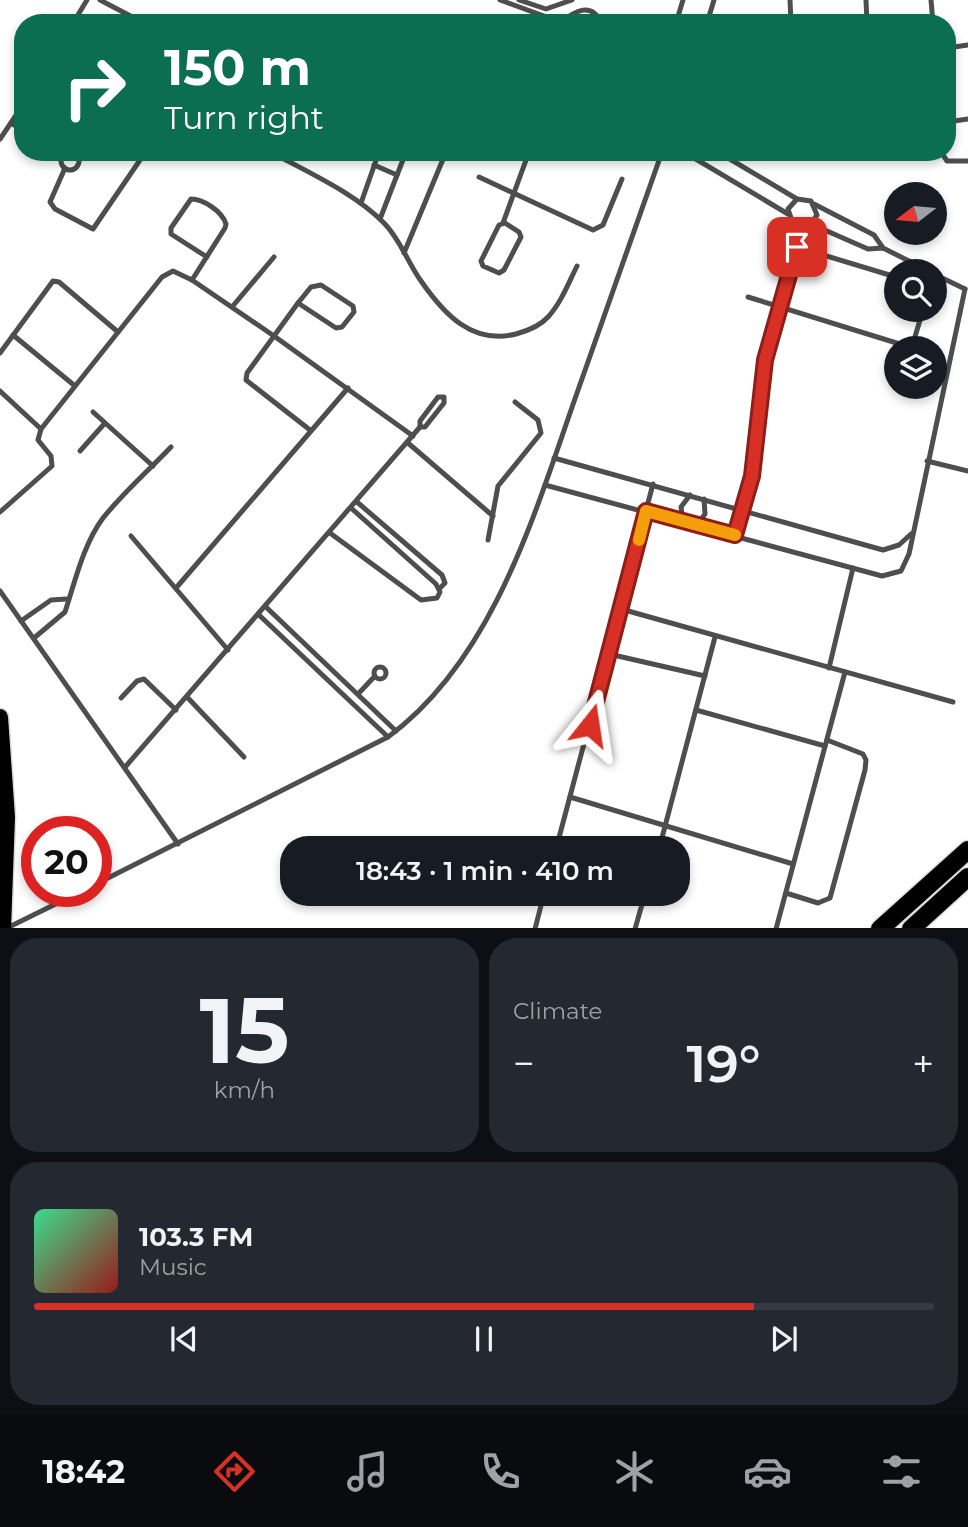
<!DOCTYPE html>
<meta charset="utf-8">
<style>
body{margin:0;font-family:Montserrat,sans-serif;background:#242831;color:#f1f3f6;height:100vh;display:flex;flex-direction:column;font-size:26px;white-space:nowrap}
*{box-sizing:border-box;margin:0}
p{font-size:23px;color:#9ea1a6}
.icon{flex:none;width:38px;height:38px;fill:none;stroke:currentColor;stroke-width:2;stroke-linecap:round;stroke-linejoin:round}
.map{position:relative;height:928px;overflow:hidden}
.details{display:flex;flex-direction:column;gap:10px;padding:10px;background:#0d0f14;flex:1}
.details>*{flex:none}
.hud{position:absolute;left:14px;top:14px;width:942px;height:147px;border-radius:28px;box-shadow:0 4px 10px #0003;background:#0b6e4f;color:#fff;overflow:hidden}
.needle{width:46px;rotate:254deg}
.buttons{position:absolute;left:884px;top:182px;display:grid;gap:14px}
.buttons a{display:grid;place-items:center;width:63px;height:63px;border-radius:50%;background:#171b24;box-shadow:0 4px 10px #0003;font-size:35px}
.speed{position:absolute;left:21px;top:816px;display:flex;gap:14px;font-size:35px;font-weight:700;text-align:center}
.speed>*{display:grid;place-content:center;width:91px;height:91px;border-radius:50%;background:#171b24;box-shadow:0 4px 10px #0003;line-height:1}
.speed .limit{border:10px solid #d22;background:#fff;color:#111}
.pin{position:absolute;display:grid;place-items:center;width:60px;height:60px;color:#fff;margin:-30px;border-radius:14px;box-shadow:0 4px 10px #0006}
.me{position:absolute;width:77px;margin:-38px;rotate:15deg;stroke-linejoin:round;filter:drop-shadow(0 0 5px #0008)}
.turn{display:flex;align-items:center;gap:24px;height:147px;padding:0 35px;font-size:32px}
.turn .icon{width:91px;height:91px;stroke-width:2.5}
.turn b{display:block;font-size:49px;line-height:60px}
.big{font-size:52px;font-weight:600;line-height:1.1}
.details .card{flex:1;display:flex;flex-direction:column;justify-content:center;gap:10px;min-width:0;padding:0 24px;border-radius:28px;background:#242831}
.details .dial{align-items:center;gap:0}
.dial b{font-size:91px;line-height:1}
.song{display:flex;align-items:center;gap:21px}
.cover{width:84px;height:84px;border-radius:10px;background:linear-gradient(135deg,hsl(150 70% 55%),hsl(0 70% 35%))}
.played{height:7px;border-radius:4px;background:linear-gradient(90deg,#d93025 80%,#363941 80%)}
.keys{display:flex;justify-content:space-around;direction:ltr}
.heat{display:flex;justify-content:space-between;align-items:center;font-size:38px;direction:ltr}
.details .tiles{flex:1;display:grid;gap:10px;grid-template-columns:1fr 1fr}
.card:last-child{grid-column:span 2}
.trip{position:absolute;left:280px;top:836px;width:410px;height:70px;border-radius:28px;background:#171b24;box-shadow:0 4px 10px #0003;font-weight:600;line-height:70px;text-align:center}
.tabs{display:flex;height:112px;justify-content:space-around;align-items:center;background:#090b0e;color:#9ea1a6}
.tabs .icon{width:49px;height:49px}
.tabs .active{color:#d93025}
.tabs b{font-size:32px;color:#f1f3f6}
.map>svg:first-child{display:block}
</style>
<div class="map">
<svg width="968" height="929" viewBox="0 0 968 929">
<rect width="100%" height="100%" fill="#fff"/>
<g fill="none" stroke-linecap="round" stroke-linejoin="round">
<g stroke="#dbdbdb" stroke-width="19">
<polyline id="primary" points="0,717 7,817 3,929"/>
</g>
<g stroke="#dbdbdb" stroke-width="21">
<g id="trunk">
<polyline points="880,929 968,850"/>
<polyline points="911,929 968,877"/>
</g>
</g>
<g stroke="#4e4e4e" stroke-width="5">
<polyline points="100,0 144,23"/>
<polyline points="500,0 563,23"/>
<polyline points="519,0 546,9 572,0"/>
<polyline points="790,0 791,23"/>
<polyline points="866,0 867,23"/>
<polyline points="931,0 933,23"/>
<path d="M561 22C575 11 592 1 601 23"/>
<polyline points="73,23 87,0"/>
<polyline points="204,23 219,19 230,23"/>
<polyline points="335,23 353,23"/>
<polyline points="676,23 683,0"/>
<polyline points="707,23 714,0"/>
<polyline points="947,48 968,45"/>
<polyline points="947,122 968,119"/>
<polyline points="11,123 23,131"/>
<polyline points="0,139 23,105"/>
<path d="M271 152C309 173 353 192 384 223 400 239 408 263 421 281 444 314 472 345 516 334 527 331 540 326 548 317 561 303 569 282 577 266"/>
<polyline points="684,152 788,214"/>
<polyline points="718,152 797,199"/>
<polyline points="941,152 947,161 968,161"/>
<circle cx="70" cy="161" r="9"/>
<polyline points="374,165 397,175"/>
<polyline points="65,168 50,202 55,209 93,229 140,160"/>
<polyline points="479,177 593,230 603,225 622,179"/>
<polyline points="361,203 379,152"/>
<polyline points="814,204 874,235 883,248"/>
<polyline points="380,219 406,152"/>
<polyline points="503,223 529,152"/>
<polygon points="505,223 519,232 521,237 504,270 499,273 483,266 481,261 499,225"/>
<polyline points="811,224 868,249 883,248 929,271"/>
<polyline points="797,247 896,277"/>
<polyline points="404,253 446,152"/>
<polyline points="934,274 965,289"/>
<path d="M192 280 225 228 226 224C222 211 203 199 191 199L171 228V234L207 257"/>
<polygon points="321,285 353,306 354,312 342,327 336,328 298,303 311,287"/>
<polyline points="748,297 903,345 914,340 923,310"/>
<polyline points="298,303 247,373 246,380 310,430"/>
<polyline points="232,307 274,257"/>
<polyline points="13,335 75,386"/>
<polyline points="0,353 53,281 59,282 118,332"/>
<polyline points="0,391 41,429"/>
<polygon points="438,397 444,397 444,403 425,427 420,427 420,421"/>
<polyline points="93,412 153,466"/>
<polyline points="408,443 493,516"/>
<polyline points="80,451 105,423"/>
<polyline points="554,458 883,550 899,545 911,534"/>
<polyline points="927,461 968,471"/>
<polyline points="545,485 882,576 901,571 909,554 965,289"/>
<polyline points="357,502 442,575 445,583 439,589"/>
<polyline points="0,512 52,466 51,456 38,440 41,429 162,277 173,271 192,280 274,336 413,436"/>
<polyline points="683,521 681,507 690,495"/>
<polyline points="697,525 705,514 704,499"/>
<polyline points="330,533 421,600 437,598 440,592 436,584 351,508"/>
<polyline points="735,535 752,476 765,360 800,239 817,215 811,201 797,199 788,209 793,224 806,227"/>
<polyline points="131,536 228,650"/>
<polyline points="488,540 498,486 541,433 538,420 515,402"/>
<polyline points="176,588 348,388"/>
<polyline points="0,591 178,844"/>
<polyline points="266,607 396,731"/>
<polyline points="621,609 953,702"/>
<polyline points="259,615 388,737"/>
<polyline points="21,621 51,600 66,599"/>
<path d="M34 638 65 612C75 582 83 545 103 518 123 493 149 470 171 447"/>
<polyline points="609,654 705,676"/>
<circle cx="380" cy="673" r="6"/>
<polyline points="829,668 853,568"/>
<polyline points="358,694 375,676"/>
<polyline points="187,697 244,757"/>
<polyline points="121,698 137,681 144,679 176,710"/>
<polyline points="696,710 825,746"/>
<polyline points="126,766 420,427"/>
<polyline points="570,797 793,864"/>
<polyline points="556,849 653,484"/>
<polyline points="659,849 715,637"/>
<path d="M96 884 388 737C494 659 535 512 577 393 605 313 634 232 662 152"/>
<polyline points="786,893 818,903 830,898 865,770 866,760 863,754 827,740"/>
<polyline points="7,928 82,891"/>
<polyline points="535,929 544,894"/>
<polyline points="635,929 645,894"/>
<polyline points="776,929 845,672"/>
</g>
<use href="#primary" stroke="#000" stroke-width="16"/>
<use href="#trunk" stroke="#000" stroke-width="18"/>
</g>
<g fill="none" stroke-linecap="round" stroke-linejoin="round">
<g stroke="#8d1f18" stroke-width="18">
<polyline id="route" points="590,725 646,511 735,535 752,476 765,360 797,247"/>
</g>
<use href="#route" stroke="#d93025" stroke-width="12"/>
<polyline stroke="#f59e0b" stroke-width="12" points="639,540 646,511 735,535"/>
</g>
</svg>
<div class="buttons">
<a><svg class="needle" viewBox="-14 -14 28 28"><path d="M0-13l5 13h-10z" fill="#e53935"/><path d="M0 13l5-13h-10z" fill="#9ea1a6"/></svg></a>
<a><svg class="icon" aria-label="search" viewBox="0 0 24 24"><circle cx="10" cy="10" r="6"/><path d="M15 15l6 6"/></svg></a>
<a><svg class="icon" aria-label="layers" viewBox="0 0 24 24"><path d="M12 4l9 5-9 5-9-5zM3 14l9 5 9-5"/></svg></a>
</div>
<div class="speed"><div class="limit">20</div></div>
<div class="pin" style="left:797px;top:247px;background:#d93025"><svg class="icon" aria-label="arrive" viewBox="0 0 24 24"><path d="M6 21V4h12l-3 4 3 4H6"/></svg></div>
<svg class="me" style="left:590px;top:725px" viewBox="-20 -20 40 40"><path d="M0-17L14 15 0 8-14 15z" fill="#d93025" stroke="#fff" stroke-width="4"/></svg>
<div class="trip">18:43 · 1 min · 410 m</div>
<div class="hud">
<div class="turn"><svg class="icon" aria-label="right" viewBox="0 0 24 24"><path d="M7 20v-9h11M14 6l5 5-5 5"/></svg><div><b>150 m</b>Turn right</div></div>
</div>
</div>
<section class="details">
<div class="tiles">
<div class="card dial"><b>15</b><p>km/h</p></div>
<div class="card"><p>Climate</p>
<div class="heat"><a>−</a><b class="big">19°</b><a>+</a></div>
</div>
<div class="card">
<div class="song"><i class="cover"></i><div><b>103.3 FM</b><p>Music</p></div></div>
<div class="played"></div>
<div class="keys"><svg class="icon" aria-label="previous" viewBox="0 0 24 24"><path d="M18 5L8 12l10 7zM5 5v14"/></svg><svg class="icon" aria-label="pause" viewBox="0 0 24 24"><path d="M8 5v14M16 5v14"/></svg><svg class="icon" aria-label="next" viewBox="0 0 24 24"><path d="M6 5l10 7-10 7zM19 5v14"/></svg></div>
</div>
</div>
</section>
<nav class="tabs">
<b>18:42</b>
<svg class="icon active" aria-label="directions" viewBox="0 0 24 24"><path d="M12 3l9 9-9 9-9-9zM9 14v-3h6M13 9l2 2-2 2"/></svg>
<svg class="icon" aria-label="music" viewBox="0 0 24 24"><path d="M9 18V5l10-2v13"/><circle cx="6" cy="18" r="3"/><circle cx="16" cy="16" r="3"/></svg>
<svg class="icon" aria-label="phone" viewBox="0 0 24 24"><path d="M5 4h4l2 5-3 2q2 4 5 5l2-3 5 2v4C11 20 4 13 5 4z"/></svg>
<svg class="icon" aria-label="climate" viewBox="0 0 24 24"><path d="M12 3v18M4 7l16 10M4 17L20 7"/></svg>
<svg class="icon" aria-label="car" viewBox="0 0 24 24"><path d="M5 17H2v-5l4-1 3-4h7l3 4 3 1v5h-3M9 17h6M6 11h13"/><circle cx="7" cy="17" r="2"/><circle cx="17" cy="17" r="2"/></svg>
<svg class="icon" aria-label="filters" viewBox="0 0 24 24"><path d="M4 7h16M4 17h16"/><circle cx="9" cy="7" r="2"/><circle cx="15" cy="17" r="2"/></svg>
</nav>
